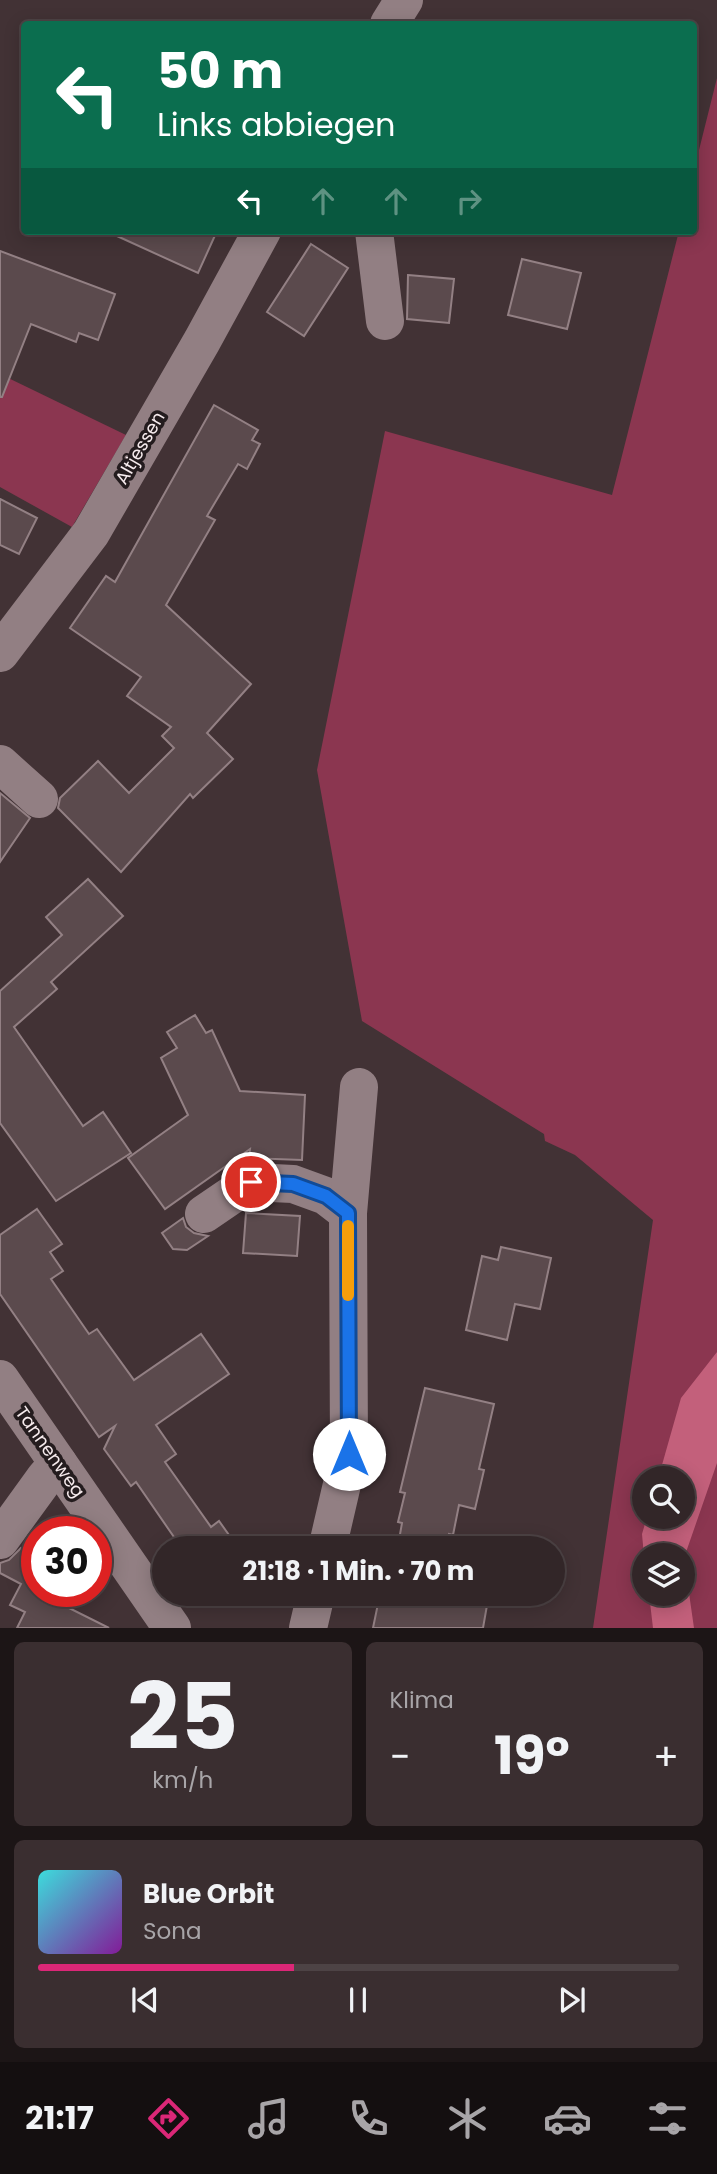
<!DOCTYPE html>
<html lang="de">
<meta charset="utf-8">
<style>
body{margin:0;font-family:Poppins,sans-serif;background:#3a2e30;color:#f1f3f6;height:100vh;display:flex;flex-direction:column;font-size:26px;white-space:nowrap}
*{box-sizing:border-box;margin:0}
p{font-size:23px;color:#a8a5a8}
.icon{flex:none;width:38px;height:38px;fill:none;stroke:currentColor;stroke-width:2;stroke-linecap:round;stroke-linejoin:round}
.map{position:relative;height:1628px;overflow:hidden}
.panel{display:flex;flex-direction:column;gap:14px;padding:14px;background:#1c1516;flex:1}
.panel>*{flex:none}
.top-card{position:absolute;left:21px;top:21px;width:676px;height:214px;border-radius:7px;box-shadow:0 4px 18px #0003,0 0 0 2px #4d4345;background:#0b6e4f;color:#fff;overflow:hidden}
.buttons{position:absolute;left:632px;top:1466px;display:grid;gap:14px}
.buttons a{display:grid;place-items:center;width:63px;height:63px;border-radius:50%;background:#322628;box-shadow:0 4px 18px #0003,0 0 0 2px #4d4345;font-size:35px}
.speed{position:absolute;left:21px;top:1516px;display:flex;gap:14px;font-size:35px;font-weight:700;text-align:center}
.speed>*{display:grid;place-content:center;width:91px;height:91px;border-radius:50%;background:#322628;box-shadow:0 4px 18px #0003,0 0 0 2px #4d4345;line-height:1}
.speed .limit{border:10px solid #d22;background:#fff;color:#111}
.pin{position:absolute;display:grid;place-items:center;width:60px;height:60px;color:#fff;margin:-30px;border:4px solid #fff;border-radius:50%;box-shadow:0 2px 7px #0007}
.me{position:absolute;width:77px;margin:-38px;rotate:0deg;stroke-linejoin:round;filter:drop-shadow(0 0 5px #0008)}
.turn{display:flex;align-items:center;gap:24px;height:147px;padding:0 21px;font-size:32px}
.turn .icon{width:91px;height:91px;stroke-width:2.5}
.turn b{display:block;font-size:49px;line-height:60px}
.lanes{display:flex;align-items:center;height:66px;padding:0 21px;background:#0003;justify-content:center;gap:35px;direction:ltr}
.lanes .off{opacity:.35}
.big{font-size:52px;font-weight:700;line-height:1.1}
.panel .card{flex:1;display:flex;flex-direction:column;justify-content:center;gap:10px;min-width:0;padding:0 24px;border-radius:10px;background:#3a2e30}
.panel .dial{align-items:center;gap:0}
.dial b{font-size:91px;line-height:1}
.song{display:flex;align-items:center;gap:21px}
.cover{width:84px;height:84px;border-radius:10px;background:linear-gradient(135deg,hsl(180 70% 55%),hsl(290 70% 35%))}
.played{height:7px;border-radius:4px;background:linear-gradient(90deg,#db2777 40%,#4d4345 40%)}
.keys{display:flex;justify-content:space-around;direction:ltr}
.heat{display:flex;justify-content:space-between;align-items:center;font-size:38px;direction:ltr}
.panel .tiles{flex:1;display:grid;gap:14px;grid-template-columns:1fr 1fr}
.card:last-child{grid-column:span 2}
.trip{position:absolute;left:152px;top:1536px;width:413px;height:70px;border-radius:35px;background:#322628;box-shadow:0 4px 18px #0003,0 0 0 2px #4d4345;font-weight:700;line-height:70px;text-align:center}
.menu{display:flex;height:112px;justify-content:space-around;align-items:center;background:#140f10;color:#a8a5a8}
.menu .icon{width:49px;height:49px}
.menu .on{color:#db2777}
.menu b{font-size:32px;color:#f1f3f6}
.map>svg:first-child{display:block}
</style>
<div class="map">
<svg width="717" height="1628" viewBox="0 0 717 1628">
<rect width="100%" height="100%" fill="#423235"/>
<g fill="#8b3650" fill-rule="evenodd">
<path d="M717 78V1628H593L653 1220 575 1155 545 1141 544 1134 362 1021 317 770 385 431 612 495 679 231H693V174ZM644 1479H682V1517H644ZM644 1556H682V1594H644Z"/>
<polygon points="0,374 126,435 72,527 0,487"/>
</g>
<polygon fill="#c3607b" points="717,1352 717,1463 684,1558 694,1628 653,1628 649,1594 682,1594 682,1556 644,1556 642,1534 647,1517 682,1517 682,1479 658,1479 681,1398"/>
<g fill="#5b4a4d" stroke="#938084" stroke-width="2">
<polygon points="106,231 217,231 198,273"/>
<polygon points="311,244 348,268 304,336 267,312"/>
<polygon points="0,251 115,294 98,340 79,333 76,342 31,324 2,397 0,397"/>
<polygon points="522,259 581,273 567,329 508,315"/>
<polygon points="408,275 454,279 449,323 407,319"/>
<polygon points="214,405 258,430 252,440 260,444 247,469 238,464 207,516 215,520 166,605 251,684 207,733 233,759 193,798 190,794 121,872 58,808 60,798 98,761 129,793 174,748 162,736 171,727 127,696 141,677 70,628 106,576 115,582"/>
<polygon points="0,499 37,518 19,554 0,545"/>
<polygon points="0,793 30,818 0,862"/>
<polygon points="88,879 123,916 51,982 57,989 14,1027 83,1126 103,1112 131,1153 56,1201 0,1123 0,991 62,935 46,917"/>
<polygon points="195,1015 206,1033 212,1030 240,1091 305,1095 302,1160 249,1158 250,1149 165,1209 128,1158 188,1115 161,1058 177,1048 167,1032"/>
<polygon points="37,1209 62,1244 50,1252 63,1271 51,1279 89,1334 97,1329 134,1380 201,1334 229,1374 156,1425 176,1454 165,1462 211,1527 219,1521 239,1549 176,1549 172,1543 176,1540 136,1482 131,1486 104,1449 115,1426 99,1437 0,1294 0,1235"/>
<polygon points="246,1213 300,1216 297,1256 243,1253"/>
<polygon points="183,1218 186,1227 194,1233 208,1236 187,1250 173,1249 162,1233"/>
<polygon points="501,1247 551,1258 540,1309 515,1304 507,1340 466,1330 482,1256 498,1260"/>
<polygon points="425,1388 494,1404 479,1469 484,1470 475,1509 459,1505 453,1535 449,1534 445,1549 399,1540 402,1523 398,1522 405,1493 400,1492"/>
<polygon points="21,1548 37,1556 37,1591 50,1592 47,1597 109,1628 17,1628 25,1612 10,1605 21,1584 0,1573 0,1563 9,1560"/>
<polygon points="380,1594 489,1594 483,1628 373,1628"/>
</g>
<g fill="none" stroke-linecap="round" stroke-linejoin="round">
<g stroke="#927f83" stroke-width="38">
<polyline points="389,24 404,0"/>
<polyline points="374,231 385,321"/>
<polyline points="0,653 91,533 202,341 262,231"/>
<polyline points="0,764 39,799"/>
<polyline points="204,1214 251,1182 293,1184 326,1196 348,1213"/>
<polyline points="0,1379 172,1628"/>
<polyline points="0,1540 45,1478 58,1463"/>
<polyline points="327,1549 349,1454 348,1213 359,1087"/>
<polyline points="308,1628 316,1594"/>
</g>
</g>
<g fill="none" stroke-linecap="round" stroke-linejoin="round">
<g stroke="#114b97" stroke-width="18">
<polyline id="route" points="251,1182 293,1184 326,1196 348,1213 349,1454"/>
</g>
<use href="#route" stroke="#1a73e8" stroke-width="12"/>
<polyline stroke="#f59e0b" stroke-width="12" points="348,1226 348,1295"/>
</g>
<g text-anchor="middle" stroke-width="7" stroke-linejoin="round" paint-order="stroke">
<g font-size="18" fill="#f6ebed" stroke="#241c1e">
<text transform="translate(140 448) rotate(-60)" y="6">Altjessen</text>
<text transform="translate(50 1452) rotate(55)" y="6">Tannenweg</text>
</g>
</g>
</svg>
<div class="buttons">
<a><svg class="icon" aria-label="search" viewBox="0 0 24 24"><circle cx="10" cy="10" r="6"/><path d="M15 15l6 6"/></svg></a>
<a><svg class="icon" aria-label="layers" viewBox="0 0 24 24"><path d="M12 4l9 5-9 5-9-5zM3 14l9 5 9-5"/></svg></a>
</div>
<div class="speed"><div class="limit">30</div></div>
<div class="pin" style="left:251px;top:1182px;background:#d93025"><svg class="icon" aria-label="arrive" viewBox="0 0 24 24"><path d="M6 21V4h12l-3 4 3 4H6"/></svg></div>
<svg class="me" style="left:349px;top:1454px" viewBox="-20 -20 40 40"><circle r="19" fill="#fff"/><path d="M0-13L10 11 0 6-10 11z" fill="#1a73e8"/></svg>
<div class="trip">21:18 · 1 Min. · 70 m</div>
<div class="top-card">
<div class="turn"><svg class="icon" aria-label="left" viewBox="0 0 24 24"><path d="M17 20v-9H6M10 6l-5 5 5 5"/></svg><div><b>50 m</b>Links abbiegen</div></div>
<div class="lanes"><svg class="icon" aria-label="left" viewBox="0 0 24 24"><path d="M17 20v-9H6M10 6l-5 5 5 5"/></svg><svg class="icon off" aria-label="ahead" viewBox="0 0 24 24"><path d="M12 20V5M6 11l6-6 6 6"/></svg><svg class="icon off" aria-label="ahead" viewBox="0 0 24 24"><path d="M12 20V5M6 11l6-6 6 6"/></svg><svg class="icon off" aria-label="right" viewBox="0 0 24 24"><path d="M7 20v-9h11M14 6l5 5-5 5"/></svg></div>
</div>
</div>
<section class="panel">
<div class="tiles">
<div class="card dial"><b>25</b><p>km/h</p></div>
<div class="card"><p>Klima</p>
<div class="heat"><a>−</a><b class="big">19°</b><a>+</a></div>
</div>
<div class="card">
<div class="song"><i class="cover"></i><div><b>Blue Orbit</b><p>Sona</p></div></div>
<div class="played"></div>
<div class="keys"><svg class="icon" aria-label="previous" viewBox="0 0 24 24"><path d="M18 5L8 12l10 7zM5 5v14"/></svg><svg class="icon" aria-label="pause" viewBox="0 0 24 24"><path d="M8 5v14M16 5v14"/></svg><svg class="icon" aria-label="next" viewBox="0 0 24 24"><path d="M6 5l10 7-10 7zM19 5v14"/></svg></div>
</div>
</div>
</section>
<nav class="menu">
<b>21:17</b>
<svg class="icon on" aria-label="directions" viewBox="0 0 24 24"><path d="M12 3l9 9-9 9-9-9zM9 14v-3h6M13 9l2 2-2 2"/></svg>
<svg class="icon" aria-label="music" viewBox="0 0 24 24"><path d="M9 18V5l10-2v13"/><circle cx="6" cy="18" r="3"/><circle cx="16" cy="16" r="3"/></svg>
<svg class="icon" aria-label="phone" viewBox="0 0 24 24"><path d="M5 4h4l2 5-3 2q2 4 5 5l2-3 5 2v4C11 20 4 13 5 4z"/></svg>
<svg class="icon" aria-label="climate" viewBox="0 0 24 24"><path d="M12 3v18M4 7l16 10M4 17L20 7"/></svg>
<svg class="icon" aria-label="car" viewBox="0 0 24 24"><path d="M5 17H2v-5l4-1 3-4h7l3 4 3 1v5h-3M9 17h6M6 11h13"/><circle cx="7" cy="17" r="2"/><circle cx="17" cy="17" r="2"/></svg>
<svg class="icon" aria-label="filters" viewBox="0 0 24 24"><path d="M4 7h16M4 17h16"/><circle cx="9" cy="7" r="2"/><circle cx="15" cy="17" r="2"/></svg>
</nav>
